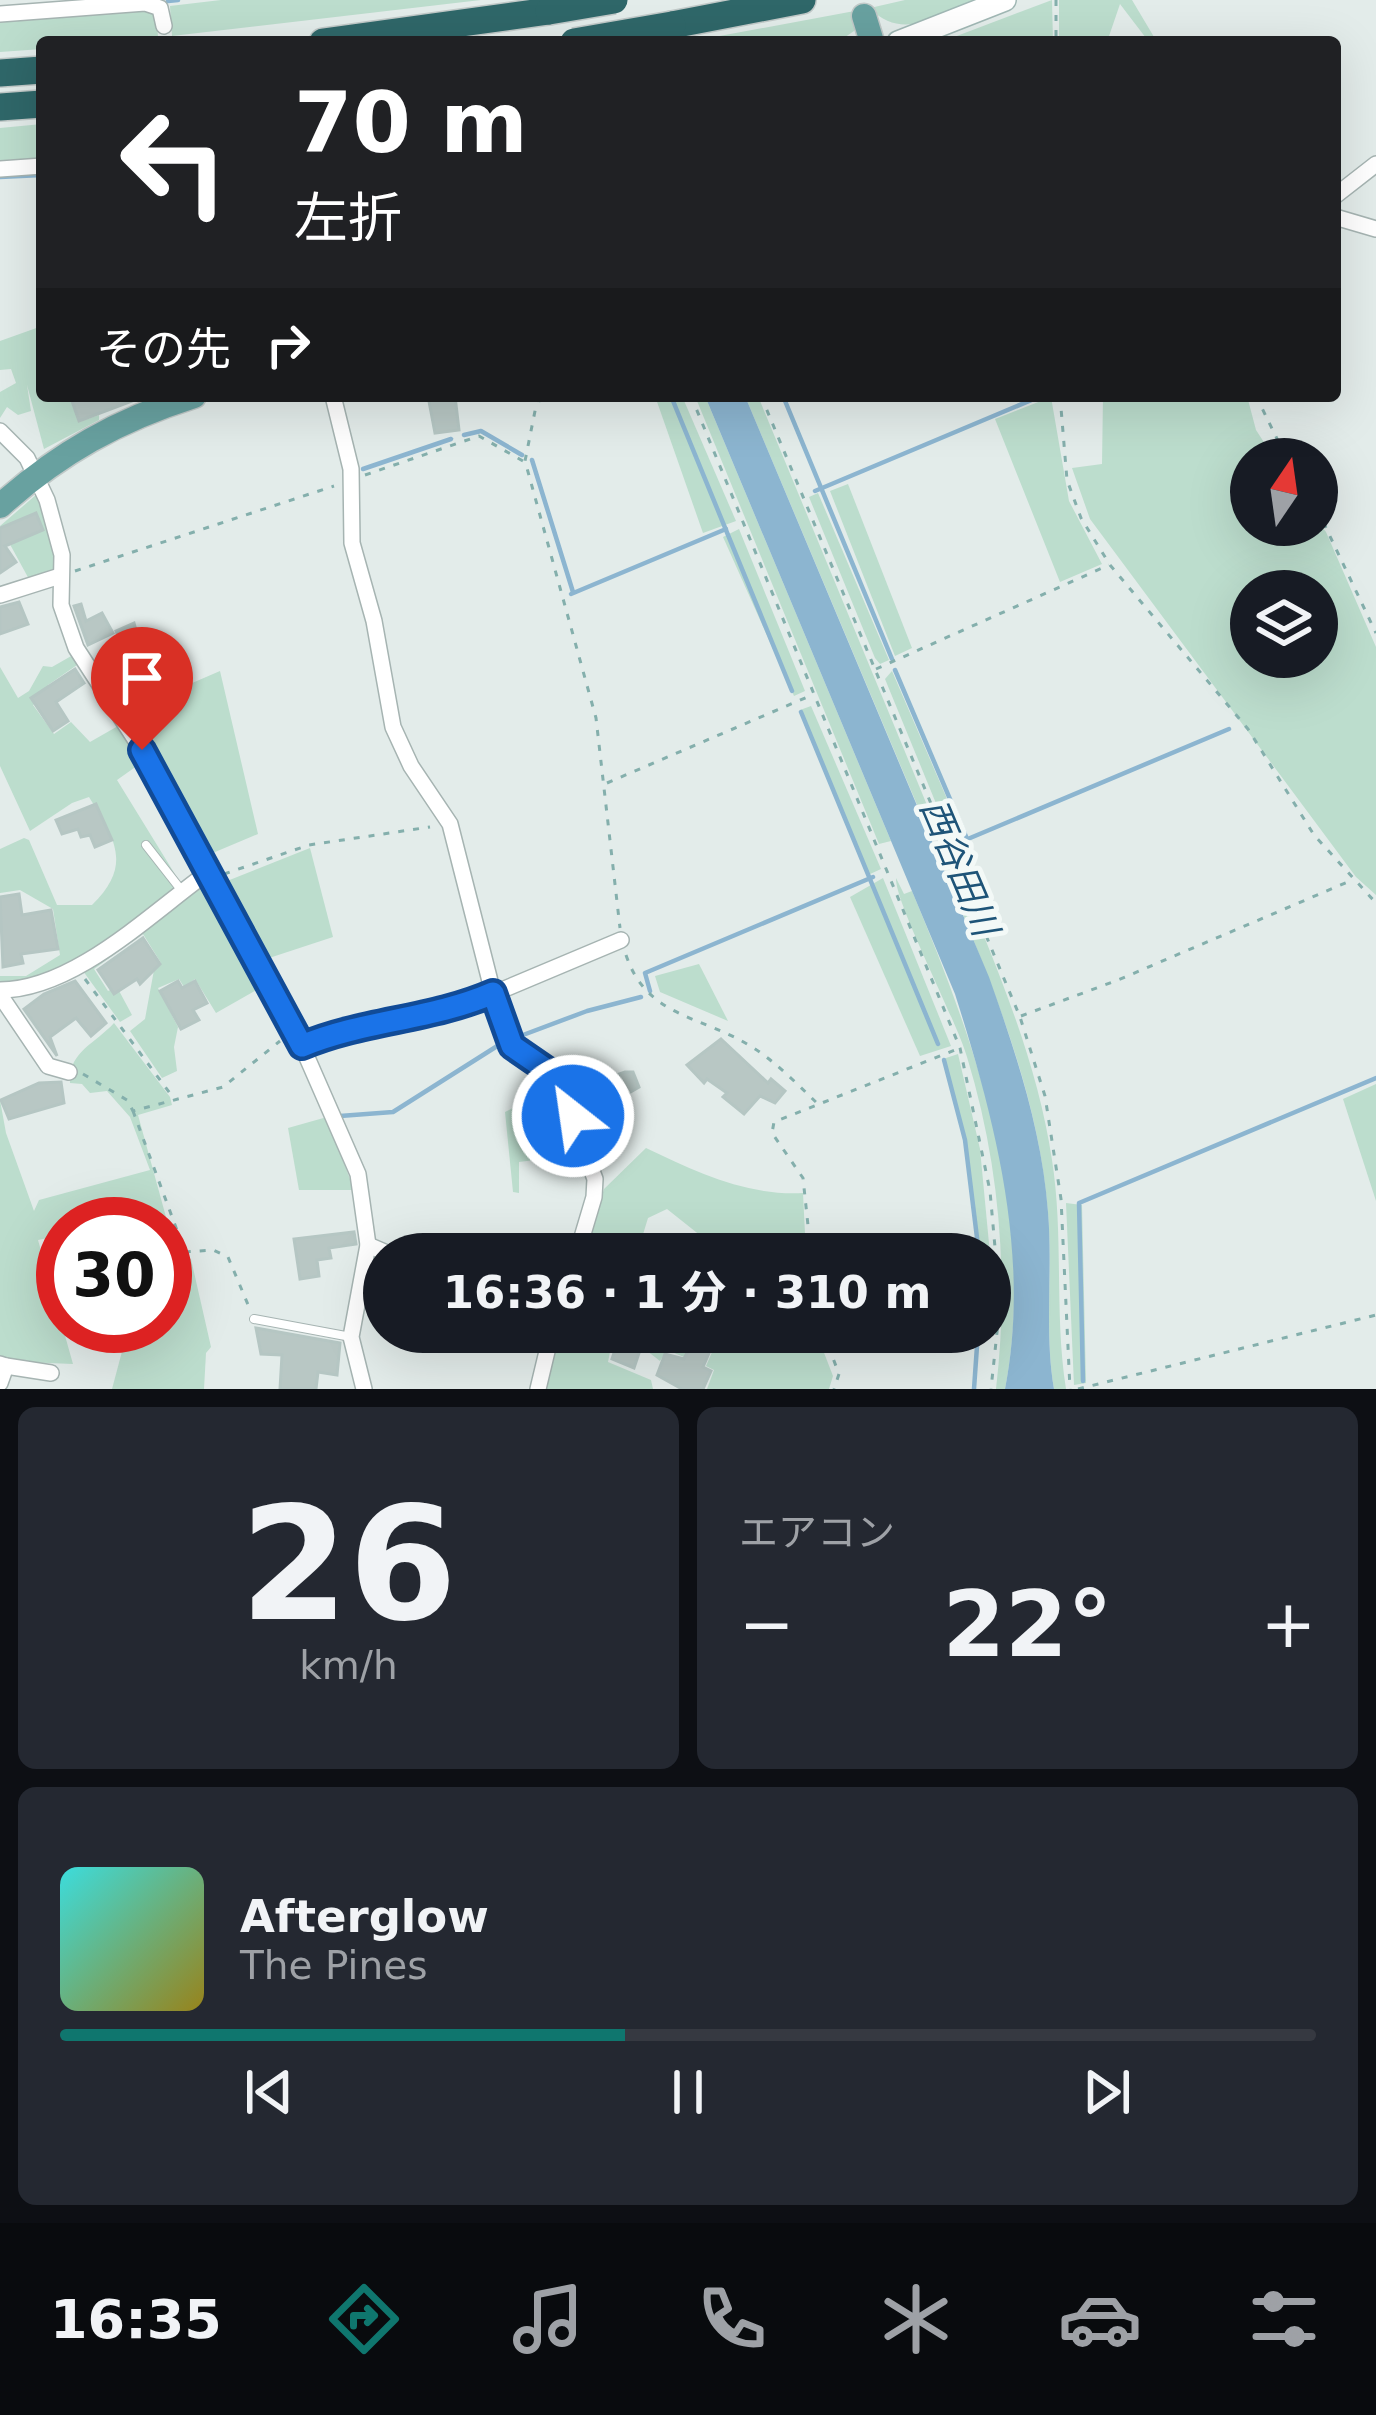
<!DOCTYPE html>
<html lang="ja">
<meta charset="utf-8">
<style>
body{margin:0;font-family:"DejaVu Sans","Noto Sans JP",sans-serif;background:#242831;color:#f1f3f6;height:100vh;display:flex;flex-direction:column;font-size:45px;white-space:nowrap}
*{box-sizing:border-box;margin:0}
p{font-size:39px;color:#9ea1a6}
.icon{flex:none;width:66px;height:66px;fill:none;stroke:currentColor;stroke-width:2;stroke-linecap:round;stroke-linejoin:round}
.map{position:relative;height:1389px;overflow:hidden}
.panel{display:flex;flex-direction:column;gap:18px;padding:18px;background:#0d0f14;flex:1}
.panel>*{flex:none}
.hud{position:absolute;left:36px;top:36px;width:1305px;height:366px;border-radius:12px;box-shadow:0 12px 48px #0002;background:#202124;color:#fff;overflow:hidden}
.needle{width:78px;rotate:13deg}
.buttons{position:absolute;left:1230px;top:438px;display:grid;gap:24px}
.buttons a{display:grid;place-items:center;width:108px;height:108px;border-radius:50%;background:#171b24;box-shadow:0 12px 48px #0002;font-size:60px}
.speed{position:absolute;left:36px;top:1197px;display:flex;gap:24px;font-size:60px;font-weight:700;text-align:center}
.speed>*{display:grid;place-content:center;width:156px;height:156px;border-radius:50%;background:#171b24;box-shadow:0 12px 48px #0002;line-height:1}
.speed .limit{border:18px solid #d22;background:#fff;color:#111}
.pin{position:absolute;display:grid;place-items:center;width:102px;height:102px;color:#fff;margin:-123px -51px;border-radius:50% 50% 50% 0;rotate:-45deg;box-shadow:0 0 12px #0007}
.pin .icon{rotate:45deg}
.me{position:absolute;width:132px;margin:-66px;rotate:330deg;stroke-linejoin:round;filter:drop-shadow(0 0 9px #0008)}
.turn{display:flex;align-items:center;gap:42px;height:252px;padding:0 60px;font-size:54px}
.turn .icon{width:156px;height:156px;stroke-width:2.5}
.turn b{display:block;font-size:84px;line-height:102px}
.then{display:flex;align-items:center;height:114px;padding:0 60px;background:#0003;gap:24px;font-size:45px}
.big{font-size:90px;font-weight:700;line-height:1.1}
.panel .tile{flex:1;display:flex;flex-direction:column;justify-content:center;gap:18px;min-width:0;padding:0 42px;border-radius:18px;background:#242831}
.panel .dial{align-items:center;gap:0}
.dial b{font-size:156px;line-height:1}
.song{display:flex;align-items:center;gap:36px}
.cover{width:144px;height:144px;border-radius:18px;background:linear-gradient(135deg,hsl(180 70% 55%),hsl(50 70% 35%))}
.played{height:12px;border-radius:6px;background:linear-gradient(90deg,#0f766e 45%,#363941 45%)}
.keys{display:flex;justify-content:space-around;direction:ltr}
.heat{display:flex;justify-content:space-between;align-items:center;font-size:66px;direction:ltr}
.panel .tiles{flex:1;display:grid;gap:18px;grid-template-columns:1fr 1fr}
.tile:last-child{grid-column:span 2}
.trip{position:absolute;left:363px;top:1233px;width:648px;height:120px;border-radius:60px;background:#171b24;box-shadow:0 12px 48px #0002;font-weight:700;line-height:120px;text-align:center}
.tabs{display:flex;height:192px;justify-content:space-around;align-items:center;background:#090b0e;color:#9ea1a6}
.tabs .icon{width:84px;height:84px}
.tabs .selected{color:#0f766e}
.tabs b{font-size:54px;color:#f1f3f6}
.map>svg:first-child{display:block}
</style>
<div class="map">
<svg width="1376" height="1389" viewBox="0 0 1376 1389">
<rect width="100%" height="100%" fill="#e3ecea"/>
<g fill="#bcddcd" fill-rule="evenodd">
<polygon points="221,0 481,0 172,36 170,6"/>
<path d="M905 0H975C939 15 902 42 870 8Z"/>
<polygon points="1052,0 1053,42 941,42"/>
<polygon points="1059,0 1132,0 1157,42 1149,42 1120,4 1107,42 1059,42"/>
<polygon points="146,9 157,15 158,39 42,42 42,49 0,52 0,19"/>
<polygon points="860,10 854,31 838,42 687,42"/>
<polygon points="42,124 42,160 0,162 0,128"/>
<polygon points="42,326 42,396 84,396 71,401 79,422 99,415 99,420 44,449 27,385 31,411 18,415 7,407 0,418 0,392 16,383 11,369 0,370 0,341"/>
<polygon points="655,396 682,396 736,521 703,533"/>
<polygon points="695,396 705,396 891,841 879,844"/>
<polygon points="745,396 758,396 934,822 926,826"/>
<path d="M1103 396H1247L1256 430 1275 459H1251V525H1317V520L1326 532 1376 647V895L1356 877 1090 519 1072 468 1102 464ZM1251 591H1317V657H1251Z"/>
<polygon points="1051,397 1069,501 1102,564 1060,582 995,419"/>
<polygon points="848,484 912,648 895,656 830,491"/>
<polygon points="818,493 889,660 880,664 875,658 809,497"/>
<polygon points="37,494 53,530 56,573 30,581 0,526"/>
<polygon points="739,529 805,691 794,696 723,537"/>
<path d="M73 655 77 665 48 685 50 692 33 705 54 734 71 722 90 742 118 726 141 763 117 780 181 884C128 922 67 980 0 983V976H26L60 955 53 909 20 890 0 893V849L24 838 29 840 57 905H92C133 865 115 839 89 797L72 803 30 831 0 766V667L18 698 29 691 43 666 52 667Z"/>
<polygon points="220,671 258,834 208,855 120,701 165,686 169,693"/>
<polygon points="892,671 963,836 951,840 885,679"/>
<polygon points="811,706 881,869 868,875 800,710"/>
<polygon points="310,848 333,937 260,961 222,883"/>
<path d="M951 855C991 955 1036 1053 1052 1160 1064 1236 1054 1313 1066 1389H1054C1044 1331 1053 1271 1048 1213 1039 1095 992 984 947 876L952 872Z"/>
<polygon points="883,878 951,1046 920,1056 850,897"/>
<path d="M896 878 904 894 912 891C977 1046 1038 1219 1005 1389H996C1009 1279 1000 1164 967 1057 956 1019 895 903 896 878Z"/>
<polygon points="198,887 211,888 258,989 216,1013 195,979 184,987 179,979 158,988 178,1027 174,1047 177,1071 162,1078 130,1031 145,1019 154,970 161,963 143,934 94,969 108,991 117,987 132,1015 120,1022 83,971"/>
<polygon points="699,964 728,1021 660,992 655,976"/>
<path d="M114 1023 170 1097 172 1105 138 1115 166 1217 126 1224H63V1235L38 1240 73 1364 24 1362 0 1356V1100L6 1133 34 1211 39 1200 150 1170 130 1117 107 1091 90 1093 82 1084 70 1083C68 1052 95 1044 114 1023Z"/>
<path d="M958 1054 980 1149 990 1254H976C978 1186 960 1125 943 1059Z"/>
<polygon points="1376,1084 1376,1201 1343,1099"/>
<polygon points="555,1087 580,1154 519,1162 519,1193 513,1192 505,1112"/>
<polygon points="327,1117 354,1190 299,1190 288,1128"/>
<path d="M646 1148C696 1172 747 1196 803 1193L806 1254H749L746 1249 706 1240 667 1209 648 1218 637 1254H584L604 1189Z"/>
<polygon points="1066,1203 1082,1205 1086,1383 1074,1385"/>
<polygon points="165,1258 191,1259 211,1347 206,1353 204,1389 112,1389 124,1344 119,1326 165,1326"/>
<polygon points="559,1332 588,1332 583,1340 614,1332 608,1362 651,1380 653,1389 546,1389"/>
<polygon points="641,1332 816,1332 833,1376 829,1389 707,1389 714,1370 706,1366 715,1345 693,1336 684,1357 667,1350 660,1361 642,1347"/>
</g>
<path fill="#8cb5d0" d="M705 396H745L989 977C1016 1053 1042 1131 1048 1212 1053 1271 1044 1331 1054 1389H1005C1031 1256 995 1120 955 994Z"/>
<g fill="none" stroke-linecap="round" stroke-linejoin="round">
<g stroke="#8cb5d0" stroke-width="4.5">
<polyline points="168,1 178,0"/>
<polyline points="0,177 42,175"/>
<polyline points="671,396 792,691"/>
<polyline points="783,396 892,659"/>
<polyline points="464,435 481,431 522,455"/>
<polyline points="532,460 573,592"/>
<polyline points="363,469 451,439"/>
<polyline points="815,491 1041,396"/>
<polyline points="571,594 726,529"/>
<polyline points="895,670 967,839"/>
<polyline points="801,712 938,1044"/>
<polyline points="963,841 1229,729"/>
<polyline points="650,991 645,973 873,877"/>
<polyline points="515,1038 587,1011 641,997"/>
<polyline points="944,1060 965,1140 979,1254"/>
<polyline points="340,1116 393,1112 502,1043"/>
<polyline points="955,1254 977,1244"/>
<polyline points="1083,1381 1079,1203 1376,1078"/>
<polyline points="974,1389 978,1332"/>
</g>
</g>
<g fill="#b8c7c4" stroke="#b5c6c3" stroke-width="3">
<polygon points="84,396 145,396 79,421 72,401"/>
<polygon points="428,396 455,396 459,430 435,433"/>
<polygon points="36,513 43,530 5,546 16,562 0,573 0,528"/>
<polygon points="19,602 28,624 0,634 0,607"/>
<polygon points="81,604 86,621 102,613 113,633 88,645 74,606"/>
<polygon points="134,623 145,665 152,662 160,685 123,698 114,676 133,669 116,631"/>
<polygon points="75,669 84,683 56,702 68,721 53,731 31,698"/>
<polygon points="96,804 112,840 95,847 90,835 81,837 78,829 62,834 56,820"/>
<polygon points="19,894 22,915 51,910 58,949 21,954 23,963 3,967 0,897"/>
<polygon points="143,938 160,964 140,984 137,979 114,994 98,970"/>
<polygon points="75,981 106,1023 91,1036 76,1018 50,1037 57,1056 24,1009 44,994"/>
<polygon points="178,981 182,988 195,981 207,1003 193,1010 199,1020 181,1029 160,991"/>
<polygon points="721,1039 768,1083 771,1079 785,1091 775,1103 760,1096 744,1114 723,1097 727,1093 707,1079 704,1083 687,1065"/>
<polygon points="625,1072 633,1072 639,1087 620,1098 584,1107 579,1088"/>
<polygon points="61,1082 64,1103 9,1119 1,1100 39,1083"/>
<polygon points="354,1232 356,1244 329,1248 331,1258 317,1260 319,1276 300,1279 294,1239"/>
<polygon points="256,1328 340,1343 337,1375 318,1372 316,1389 280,1389 282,1355 261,1354"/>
<polygon points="621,1332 644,1338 634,1368 612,1359"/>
<polygon points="694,1338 712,1346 703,1367 711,1371 703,1389 682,1389 657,1375 665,1354 684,1359"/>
</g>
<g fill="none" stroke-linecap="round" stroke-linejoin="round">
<g stroke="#a6b4b2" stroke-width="10">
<g id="service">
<polyline points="146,845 182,891"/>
<polyline points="254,1319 351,1337"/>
</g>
</g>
<g stroke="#a6b4b2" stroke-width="18">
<g id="minor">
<polyline points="0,14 145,3 160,8 164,26"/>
<polyline points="0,169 42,166"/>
<polyline points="1335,196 1376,164"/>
<polyline points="1335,217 1376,229"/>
<polyline points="333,396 351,469 352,543 374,621 393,727 411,766 450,824 493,993 512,1047 557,1077 595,1179 594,1197 577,1254"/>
<polyline points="0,431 27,458 47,500 62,555 61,605 76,648 142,750 302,1046 358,1174 368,1245 351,1337 364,1389"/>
<polyline points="0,595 60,576"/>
<path d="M0 990C73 990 149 915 207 873"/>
<polyline points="0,995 48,1066 69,1072"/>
<polyline points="302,1046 372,1022 464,1006 621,940"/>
<polyline points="368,1245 389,1254"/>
<polyline points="533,1332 549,1343 538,1389"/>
<polyline points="0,1364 6,1366 0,1383"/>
<polyline points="6,1366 51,1373"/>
</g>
</g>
<g stroke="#a1b8b5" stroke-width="24">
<polyline id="secondary" points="898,42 1005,0"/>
</g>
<g stroke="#c1c9c8" stroke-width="27">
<g id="primary">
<polyline points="864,16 872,42"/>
<path d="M0 506C59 453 118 420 194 396"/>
</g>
</g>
<g stroke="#c1c9c8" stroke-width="30">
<g id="motorway">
<polyline points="672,25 802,0"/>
<polyline points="323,42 549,11"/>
<polyline points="0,73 42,70"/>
<polyline points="0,107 42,104"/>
</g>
</g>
<g stroke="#84afac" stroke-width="3" stroke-dasharray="6 9" stroke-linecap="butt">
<polyline points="1056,0 1056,42"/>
<polyline points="538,396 525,461 596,718 620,928"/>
<polyline points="691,396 960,1048 990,1191 1000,1304 991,1389"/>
<polyline points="761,396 1020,1017 1045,1096 1061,1199 1070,1389"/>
<polyline points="1060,396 1067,480 1081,518 1110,565 1248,729 1314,835 1376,903"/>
<polyline points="1256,396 1287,459"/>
<polyline points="539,401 551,396"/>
<polyline points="365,475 479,436 523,461"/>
<polyline points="1317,509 1376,633"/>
<polyline points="75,571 334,486"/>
<polyline points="876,669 1109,565"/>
<polyline points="607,783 812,695"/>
<polyline points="224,874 309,845 430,827"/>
<path d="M626 955C647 1018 701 1015 752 1047 776 1062 798 1085 818 1104"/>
<polyline points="85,979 172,1096"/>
<polyline points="1021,1016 1118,980 1350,881"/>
<polyline points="83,1074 127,1100 133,1111 223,1087 280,1041"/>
<polyline points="133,1111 185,1252 213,1250 228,1257 249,1307"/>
<polyline points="481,1254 489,1229"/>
<polyline points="811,1254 803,1178 772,1133 774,1122 960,1048"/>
<polyline points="823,1332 839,1374 834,1389"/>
<polyline points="1078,1389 1376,1315"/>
</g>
<use href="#service" stroke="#fff" stroke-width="8"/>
<use href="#minor" stroke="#fff" stroke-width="15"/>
<use href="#secondary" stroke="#fff" stroke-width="21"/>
<use href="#primary" stroke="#68a1a0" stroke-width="24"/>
<use href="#motorway" stroke="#2f6769" stroke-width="27"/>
<g stroke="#c1c9c8" stroke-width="30" stroke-linecap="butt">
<g id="motorway-bridge">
<polyline points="549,11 614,0"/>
<polyline points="574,42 672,25"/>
</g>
</g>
<use href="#motorway-bridge" stroke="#2f6769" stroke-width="27"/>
</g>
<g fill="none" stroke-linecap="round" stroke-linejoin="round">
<g stroke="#114b97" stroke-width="30">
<path id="route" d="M142 750 302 1046C364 1020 431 1020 493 993L512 1046 557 1077 573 1116"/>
</g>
<use href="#route" stroke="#1a73e8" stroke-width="21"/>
</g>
<g text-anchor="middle" stroke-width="10" stroke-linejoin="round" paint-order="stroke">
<g font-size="36" font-style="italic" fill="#1e5478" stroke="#f3f9f7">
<text transform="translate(960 867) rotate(67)" y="13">西谷田川</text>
</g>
</g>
</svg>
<div class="buttons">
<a><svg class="needle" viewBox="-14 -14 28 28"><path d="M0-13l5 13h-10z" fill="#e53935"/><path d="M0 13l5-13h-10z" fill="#9ea1a6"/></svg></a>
<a><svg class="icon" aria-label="layers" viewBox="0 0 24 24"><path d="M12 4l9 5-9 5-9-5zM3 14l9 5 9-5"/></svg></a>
</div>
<div class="speed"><div class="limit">30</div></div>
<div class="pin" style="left:142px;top:750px;background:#d93025"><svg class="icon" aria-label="arrive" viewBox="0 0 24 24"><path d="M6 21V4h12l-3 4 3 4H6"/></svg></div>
<svg class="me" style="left:573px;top:1116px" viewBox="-20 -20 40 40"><circle r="17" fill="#1a73e8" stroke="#fff" stroke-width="3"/><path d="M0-11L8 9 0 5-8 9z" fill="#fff"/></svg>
<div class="trip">16:36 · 1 分 · 310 m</div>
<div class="hud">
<div class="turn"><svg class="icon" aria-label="left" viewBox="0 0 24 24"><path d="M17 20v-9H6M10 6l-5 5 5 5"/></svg><div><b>70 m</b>左折</div></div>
<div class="then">その先<svg class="icon" aria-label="right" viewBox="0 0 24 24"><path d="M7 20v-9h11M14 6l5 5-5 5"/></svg></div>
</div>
</div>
<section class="panel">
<div class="tiles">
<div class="tile dial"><b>26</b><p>km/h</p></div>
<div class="tile"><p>エアコン</p>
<div class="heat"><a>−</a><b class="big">22°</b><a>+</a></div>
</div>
<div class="tile">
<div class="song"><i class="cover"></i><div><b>Afterglow</b><p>The Pines</p></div></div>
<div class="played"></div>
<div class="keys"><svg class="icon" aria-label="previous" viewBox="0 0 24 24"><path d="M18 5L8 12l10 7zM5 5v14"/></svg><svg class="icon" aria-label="pause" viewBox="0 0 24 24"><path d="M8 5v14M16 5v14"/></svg><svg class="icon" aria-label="next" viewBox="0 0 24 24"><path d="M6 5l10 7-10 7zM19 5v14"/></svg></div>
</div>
</div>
</section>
<nav class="tabs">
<b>16:35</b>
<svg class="icon selected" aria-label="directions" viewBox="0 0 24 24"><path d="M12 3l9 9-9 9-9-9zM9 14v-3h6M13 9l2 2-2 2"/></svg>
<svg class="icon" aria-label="music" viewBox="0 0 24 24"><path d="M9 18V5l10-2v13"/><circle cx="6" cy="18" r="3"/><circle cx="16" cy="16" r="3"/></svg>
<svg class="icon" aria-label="phone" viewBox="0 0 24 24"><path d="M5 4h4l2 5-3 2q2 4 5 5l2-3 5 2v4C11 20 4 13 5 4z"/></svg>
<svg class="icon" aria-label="climate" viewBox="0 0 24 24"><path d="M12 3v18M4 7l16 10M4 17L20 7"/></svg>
<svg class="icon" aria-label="car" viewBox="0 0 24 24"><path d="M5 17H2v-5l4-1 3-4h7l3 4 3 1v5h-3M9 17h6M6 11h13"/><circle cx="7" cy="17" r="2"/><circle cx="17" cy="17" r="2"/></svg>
<svg class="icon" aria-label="filters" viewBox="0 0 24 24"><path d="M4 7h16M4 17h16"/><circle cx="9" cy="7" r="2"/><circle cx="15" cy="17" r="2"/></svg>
</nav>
